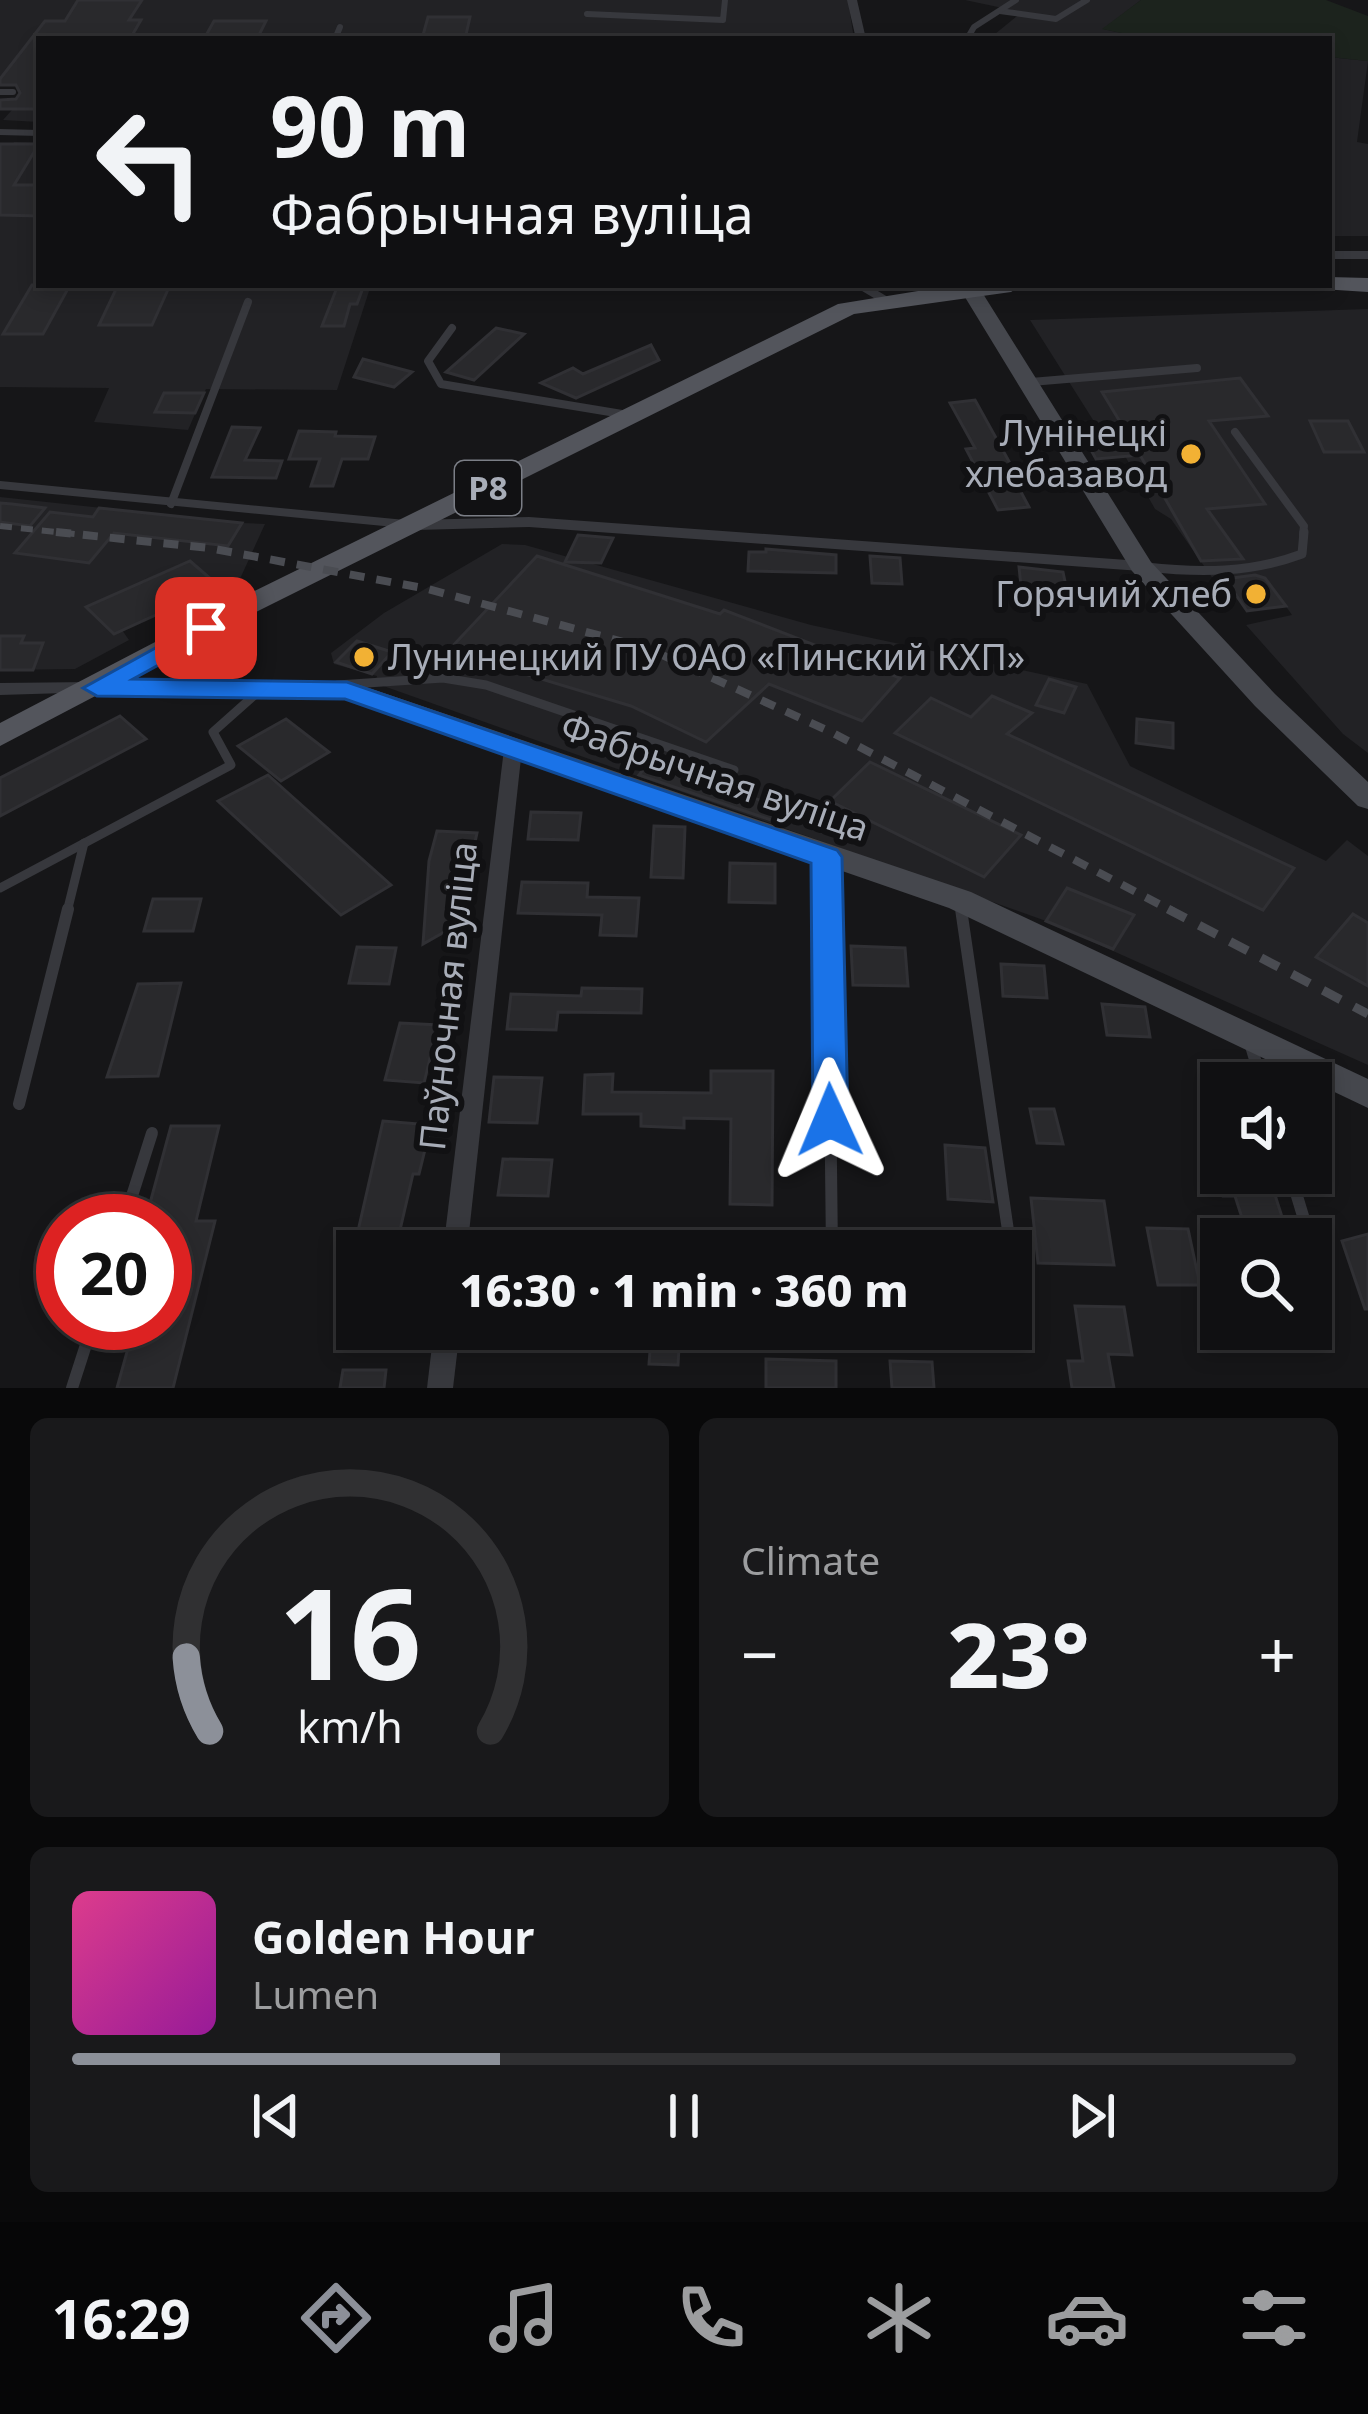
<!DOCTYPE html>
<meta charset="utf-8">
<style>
body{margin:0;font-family:"Noto Sans",sans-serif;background:#19191b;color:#f1f3f6;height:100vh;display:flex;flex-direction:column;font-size:45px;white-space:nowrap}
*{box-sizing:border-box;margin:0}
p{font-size:39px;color:#9c9d9f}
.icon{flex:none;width:66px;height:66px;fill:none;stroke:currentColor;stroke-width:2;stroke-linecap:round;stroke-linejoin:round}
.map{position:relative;height:1388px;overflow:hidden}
.side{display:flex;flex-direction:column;gap:30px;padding:30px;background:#09090a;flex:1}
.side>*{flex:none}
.hud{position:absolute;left:36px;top:36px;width:1296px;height:252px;border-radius:0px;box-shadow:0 6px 18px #0003,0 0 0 3px #303032;background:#101012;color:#f1f3f6;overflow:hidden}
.controls{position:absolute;left:1200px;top:1062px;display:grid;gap:24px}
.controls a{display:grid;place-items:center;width:132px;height:132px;border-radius:0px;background:#101012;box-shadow:0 6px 18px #0003,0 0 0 3px #303032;font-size:60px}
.speed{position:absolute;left:36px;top:1194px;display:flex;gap:24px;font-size:60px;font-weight:700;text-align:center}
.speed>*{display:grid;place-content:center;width:156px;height:156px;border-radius:50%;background:#101012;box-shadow:0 6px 18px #0003,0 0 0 3px #303032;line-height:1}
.speed .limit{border:18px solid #d22;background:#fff;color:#111}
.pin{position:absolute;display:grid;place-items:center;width:102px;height:102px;color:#fff;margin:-51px;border-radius:24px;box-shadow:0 6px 18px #0006}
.me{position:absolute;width:132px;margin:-66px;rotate:359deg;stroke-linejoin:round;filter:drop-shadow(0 0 9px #0008)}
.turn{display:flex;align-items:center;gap:42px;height:252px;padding:0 36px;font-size:54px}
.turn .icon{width:156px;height:156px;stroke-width:2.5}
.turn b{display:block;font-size:84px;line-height:102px}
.big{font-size:90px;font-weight:800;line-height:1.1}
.side .widget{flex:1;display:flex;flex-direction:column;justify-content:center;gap:18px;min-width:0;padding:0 42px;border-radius:18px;background:#19191b}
.side .dial{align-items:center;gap:0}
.dial svg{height:312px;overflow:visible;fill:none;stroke:#303032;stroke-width:7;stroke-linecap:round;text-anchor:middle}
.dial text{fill:#f1f3f6;stroke:none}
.song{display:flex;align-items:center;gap:36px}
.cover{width:144px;height:144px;border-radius:18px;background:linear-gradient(135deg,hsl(330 70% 55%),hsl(300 70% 35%))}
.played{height:12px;border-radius:6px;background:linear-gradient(90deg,#8c9099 35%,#303032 35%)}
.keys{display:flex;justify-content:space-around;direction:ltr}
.heat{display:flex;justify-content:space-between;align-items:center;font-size:66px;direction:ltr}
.side .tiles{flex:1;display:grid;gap:30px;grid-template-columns:1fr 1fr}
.widget:last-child{grid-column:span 2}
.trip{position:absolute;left:336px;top:1230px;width:696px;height:120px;border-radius:0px;background:#101012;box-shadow:0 6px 18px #0003,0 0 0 3px #303032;font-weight:800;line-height:120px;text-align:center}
.menu{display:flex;height:192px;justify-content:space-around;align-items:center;background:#060607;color:#9c9d9f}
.menu .icon{width:84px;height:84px}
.menu .current{color:#8c9099}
.menu b{font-size:54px;color:#f1f3f6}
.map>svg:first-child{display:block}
</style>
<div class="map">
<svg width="1368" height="1388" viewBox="0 0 1368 1388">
<rect width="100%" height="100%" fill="#161618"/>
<g fill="#222225">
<polygon points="0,0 848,0 854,39 39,39 39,122 3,120 35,84 0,82"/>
<polygon points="965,0 1141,0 1103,29 1150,39 1016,39 995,34 1022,12"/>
<polygon points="1329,57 1368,61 1357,142 1368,144 1368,236 1329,236"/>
<polygon points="14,142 39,143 39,285 371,285 337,390 206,389 188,430 94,422 109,388 0,387 0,164"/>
<polygon points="1368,309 1368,753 1343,734 1246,625 1292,615 1266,578 1216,583 1171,519 1155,509 1125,456 1096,459 1082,433 1100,431 1030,320"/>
<polygon points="0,497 242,523 265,524 239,581 228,580 122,630 129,640 75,669 0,670"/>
<polygon points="502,544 525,545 811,625 1087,684 1130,766 1326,861 1347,840 1368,856 1368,1065 1046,921 375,683 377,676 334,664 331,653 384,613"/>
</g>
<polygon fill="#1c231d" points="1141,0 1326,0 1368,16 1368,61 1329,57 1329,39 1150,39 1102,29"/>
<g fill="#29292c" stroke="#303034" stroke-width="3">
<polygon points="78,0 142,0 129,20 141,20 130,39 39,39 39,109 0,109 0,100 16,99 20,93 16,85 0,85 0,79 45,21 65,21"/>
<polygon points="428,17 470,17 465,39 422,39"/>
<polygon points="214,21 266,21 257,39 204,39"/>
<polygon points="0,144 39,144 14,185 39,185 39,216 0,215"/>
<polygon points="32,285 70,285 43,334 3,334"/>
<polygon points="118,285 170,285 152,325 99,325"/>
<polygon points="338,285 364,285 357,304 350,304 344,326 322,326"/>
<polygon points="496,328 524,334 474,380 446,372"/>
<polygon points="651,345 659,360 576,398 541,383 573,368 583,374"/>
<polygon points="363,359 412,372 394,387 354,377"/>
<polygon points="1240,378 1268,416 1209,421 1265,504 1207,509 1243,559 1201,561 1140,455 1096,459 1082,434 1125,430 1102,392"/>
<polygon points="164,393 204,393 195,413 155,412"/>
<polygon points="975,400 1011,465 1007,466 1029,507 998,510 966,449 975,448 950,403"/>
<polygon points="1310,421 1348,421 1364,452 1324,452"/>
<polygon points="232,427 260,428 245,460 282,461 276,478 212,477"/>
<polygon points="299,431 336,432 335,436 375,437 368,459 342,459 333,486 311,486 320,459 289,459"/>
<polygon points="0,503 12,504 45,508 30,526 0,522"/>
<polygon points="99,508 242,523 228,546 114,533 89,563 15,553 50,512 93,517"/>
<polygon points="578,535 613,538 601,563 565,562"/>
<polygon points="766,549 836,555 836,573 748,571 749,552 766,552"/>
<polygon points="537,556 720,614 724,610 900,678 862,721 769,684 706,742 631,706 448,651"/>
<polygon points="870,556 900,558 902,584 872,583"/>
<polygon points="190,561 219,586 114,634 86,607"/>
<polygon points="1019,567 1063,572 1067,591 1021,586"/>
<polygon points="1255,575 1265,578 1286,606 1247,611 1225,579"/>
<polygon points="0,636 24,636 21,643 43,643 33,670 0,670"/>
<polygon points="357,641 392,652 372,674 336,662"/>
<polygon points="1049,679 1076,687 1064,713 1036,705"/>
<polygon points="992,696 1032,713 1007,734 1294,868 1263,910 895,733 931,698 971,717"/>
<polygon points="120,716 146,739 0,816 0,778"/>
<polygon points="286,719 329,752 281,781 238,746"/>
<polygon points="1137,719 1173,723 1173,748 1136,743"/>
<polygon points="870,762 1021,835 984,877 830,801"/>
<polygon points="648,763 742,789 739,793 783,808 774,821 639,775"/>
<polygon points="268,775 391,885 341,915 218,801"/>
<polygon points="531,812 581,813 578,840 528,839"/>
<polygon points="654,826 685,827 683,878 651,877"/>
<polygon points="437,831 477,833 468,874 460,873 453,927 423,944 429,861"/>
<polygon points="730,863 775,864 775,903 729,902"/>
<polygon points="522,882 588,883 587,897 639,898 636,936 600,935 602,915 518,913"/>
<polygon points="1067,888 1134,915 1113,949 1046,921"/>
<polygon points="153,899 201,899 193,931 144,931"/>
<polygon points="1353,914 1368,923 1368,986 1316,957"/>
<polygon points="851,946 905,948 908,986 853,985"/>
<polygon points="357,947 396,948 389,984 349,983"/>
<polygon points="1001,964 1044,966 1047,998 1003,996"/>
<polygon points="181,983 158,1076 107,1077 138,984"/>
<polygon points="582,988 642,989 641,1013 558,1012 556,1030 507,1029 511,994 581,996"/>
<polygon points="1102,1004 1145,1007 1150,1037 1107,1035"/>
<polygon points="400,1023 438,1025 424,1083 385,1080"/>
<polygon points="711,1071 773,1071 772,1205 730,1204 731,1119 684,1118 684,1128 641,1126 641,1114 583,1114 585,1075 613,1074 612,1092 711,1093"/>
<polygon points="494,1077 542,1078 537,1123 489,1122"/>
<polygon points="1030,1109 1054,1109 1063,1144 1037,1143"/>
<polygon points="383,1121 431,1125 419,1174 413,1174 397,1243 356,1240"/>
<polygon points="171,1126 219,1126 196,1221 215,1221 173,1388 117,1388 135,1323 165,1323 165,1218 146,1218"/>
<polygon points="945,1145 985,1148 993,1202 948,1199"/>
<polygon points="503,1159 552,1160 548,1196 498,1195"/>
<polygon points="1217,1173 1268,1173 1283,1220 1243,1221 1235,1196 1223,1196"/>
<polygon points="1031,1198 1104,1201 1114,1265 1038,1263"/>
<polygon points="1147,1228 1188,1229 1200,1285 1158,1285"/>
<polygon points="1368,1234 1368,1309 1365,1309 1342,1241"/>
<polygon points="1075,1306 1124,1307 1132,1355 1108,1354 1114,1388 1072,1388 1068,1361 1083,1361"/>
<polygon points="608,1329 680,1329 678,1365 649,1364 650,1351 606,1350"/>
<polygon points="766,1359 836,1361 836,1388 766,1388"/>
<polygon points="890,1361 932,1362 934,1388 892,1388"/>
<polygon points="343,1370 386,1370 384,1388 340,1388"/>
</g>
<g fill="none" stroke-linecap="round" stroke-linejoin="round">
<g stroke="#37383d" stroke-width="6">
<polyline points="1000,11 1056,19 1087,0"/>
<polyline points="587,14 723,20 725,0"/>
<polyline points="335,39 340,27"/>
<polyline points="967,39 974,27 1016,0"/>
<polyline points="0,92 13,92"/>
</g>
<g stroke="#37383d" stroke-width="8">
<polyline points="1329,255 1368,255"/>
<polyline points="860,285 885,300"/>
<polyline points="452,328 428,361 441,384 628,415"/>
<polyline points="1031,382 1197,368"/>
<polyline points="1235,432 1304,526 1303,535"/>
<polyline points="0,485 405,524"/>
<polyline points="171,504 248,302"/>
</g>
<g stroke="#37383d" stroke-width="9">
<path d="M1146 567C1200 573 1251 573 1302 554L1304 532"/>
<polyline points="337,685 443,678 486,685 734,770"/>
<polyline points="827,857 828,912"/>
<polyline points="0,888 231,765 213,732 259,691"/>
<polyline points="961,906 962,912"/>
<polyline points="67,912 84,843"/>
</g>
<g stroke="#37383d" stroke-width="12">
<polyline points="828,909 832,1251"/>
<polyline points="961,909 1011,1251"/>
<polyline points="1251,1046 1262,1083"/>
<polyline points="19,1104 68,909"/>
<polyline points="1290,1173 1310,1239"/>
<polyline points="124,1221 152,1133"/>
<polyline points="1311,1244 1324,1288"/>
<polyline points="1011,1252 1023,1333"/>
<polyline points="72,1388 93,1323"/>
</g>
<g fill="#37383d" fill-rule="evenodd">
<polygon points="847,0 857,0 866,39 856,39"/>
<polygon points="0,129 39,130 39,136 0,135"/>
<polygon points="529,517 1141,561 1149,566 1141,571 529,527 416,530 408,525 416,520"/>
<polygon points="92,682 101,688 98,692 0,695 0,683"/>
<polygon points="513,743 522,749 467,1251 443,1251 504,749"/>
<polygon points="434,1329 460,1329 453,1388 427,1388"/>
</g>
<g fill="#45474d" fill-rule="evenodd">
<polygon points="963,285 980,289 1151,562 1275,694 1368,782 1368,809 1358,806 1255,706 1132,571 960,289"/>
<polygon points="97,679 357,684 971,892 1368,1079 1368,1108 949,908 345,699 87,694 84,688"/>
</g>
<g fill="#53555c" fill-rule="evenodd">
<polygon points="1329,277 1368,278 1368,292 1321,289 1319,285 1329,285"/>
<polygon points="955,285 1022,285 1011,292 854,314 246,617 0,746 0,723 226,605 838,304"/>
</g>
<polyline stroke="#4a4c52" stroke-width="6" stroke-dasharray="12 9" stroke-linecap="butt" points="0,526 84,535"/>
<polyline stroke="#4a4c52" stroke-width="8" stroke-dasharray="15 12" stroke-linecap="butt" points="56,532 209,548 428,589 649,649 831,732 1174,912"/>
<polyline stroke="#4a4c52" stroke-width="9" stroke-dasharray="20 15" stroke-linecap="butt" points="1168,909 1368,1014"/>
</g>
<polygon fill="#1a73e8" stroke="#114b97" stroke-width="3" points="206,620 215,622 219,628 215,634 133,679 347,682 837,850 842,857 848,1120 843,1130 830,1134 818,1130 813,1120 811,863 345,699 97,696 83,688"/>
<g fill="#f2b134" stroke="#111113" stroke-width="4.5">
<circle cx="1191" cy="454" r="12"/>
<circle cx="1256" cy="594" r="12"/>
<circle cx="364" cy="657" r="12"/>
</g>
<g text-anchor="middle" stroke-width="12" stroke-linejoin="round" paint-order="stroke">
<rect fill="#111113" stroke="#7b7e86" stroke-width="3" x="455" y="461" width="66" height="54" rx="9"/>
<g font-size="33" font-weight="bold" fill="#a8adb8">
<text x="488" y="500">Р8</text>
</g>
<g font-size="36" fill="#a8adb8" stroke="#111113" text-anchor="end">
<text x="1167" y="446">Лунінецкі<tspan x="1167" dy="41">хлебазавод</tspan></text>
<text x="1232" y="607">Горячий хлеб</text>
<text x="388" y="670" text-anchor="start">Лунинецкий ПУ ОАО «Пинский КХП»</text>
</g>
<g font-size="36" fill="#a8adb8" stroke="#111113">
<text transform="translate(715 777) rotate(19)" y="13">Фабрычная вуліца</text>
<text transform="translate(448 996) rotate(-84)" y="13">Паўночная вуліца</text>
</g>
</g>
</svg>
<div class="controls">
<a><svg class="icon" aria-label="sound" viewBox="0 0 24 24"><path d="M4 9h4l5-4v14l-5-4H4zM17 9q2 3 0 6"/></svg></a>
<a><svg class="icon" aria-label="search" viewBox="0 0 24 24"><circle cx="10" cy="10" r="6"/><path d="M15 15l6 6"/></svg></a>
</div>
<div class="speed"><div class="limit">20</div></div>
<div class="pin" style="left:206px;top:628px;background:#d93025"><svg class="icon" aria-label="arrive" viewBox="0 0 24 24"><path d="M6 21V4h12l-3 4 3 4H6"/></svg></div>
<svg class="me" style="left:830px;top:1120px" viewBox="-20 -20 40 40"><path d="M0-17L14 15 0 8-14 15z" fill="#1a73e8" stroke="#fff" stroke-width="4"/></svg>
<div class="trip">16:30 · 1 min · 360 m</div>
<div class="hud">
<div class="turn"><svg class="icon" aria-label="left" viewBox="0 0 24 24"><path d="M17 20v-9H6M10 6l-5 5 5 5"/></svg><div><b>90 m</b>Фабрычная вуліца</div></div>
</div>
</div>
<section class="side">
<div class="tiles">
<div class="widget dial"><svg viewBox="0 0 100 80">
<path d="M14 69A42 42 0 1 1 86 69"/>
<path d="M14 69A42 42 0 0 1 8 50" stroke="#8c9099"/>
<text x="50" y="56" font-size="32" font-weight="700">16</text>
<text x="50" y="72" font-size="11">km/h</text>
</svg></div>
<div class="widget"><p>Climate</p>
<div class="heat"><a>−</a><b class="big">23°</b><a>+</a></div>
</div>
<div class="widget">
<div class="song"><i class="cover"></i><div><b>Golden Hour</b><p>Lumen</p></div></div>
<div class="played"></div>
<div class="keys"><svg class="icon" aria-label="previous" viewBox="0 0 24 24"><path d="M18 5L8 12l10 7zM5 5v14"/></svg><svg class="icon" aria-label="pause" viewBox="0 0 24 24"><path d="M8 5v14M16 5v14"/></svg><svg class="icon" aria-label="next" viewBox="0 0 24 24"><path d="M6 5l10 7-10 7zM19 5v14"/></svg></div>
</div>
</div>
</section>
<nav class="menu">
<b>16:29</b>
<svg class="icon current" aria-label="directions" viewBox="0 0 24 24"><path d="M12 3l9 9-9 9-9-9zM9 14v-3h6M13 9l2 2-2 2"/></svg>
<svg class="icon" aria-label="music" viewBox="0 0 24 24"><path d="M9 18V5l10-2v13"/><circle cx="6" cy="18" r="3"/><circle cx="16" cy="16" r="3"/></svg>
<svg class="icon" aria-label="phone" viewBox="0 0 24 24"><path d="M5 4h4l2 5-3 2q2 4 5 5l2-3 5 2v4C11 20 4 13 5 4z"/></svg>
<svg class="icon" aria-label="climate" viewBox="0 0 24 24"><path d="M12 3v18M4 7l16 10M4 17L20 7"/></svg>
<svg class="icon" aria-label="car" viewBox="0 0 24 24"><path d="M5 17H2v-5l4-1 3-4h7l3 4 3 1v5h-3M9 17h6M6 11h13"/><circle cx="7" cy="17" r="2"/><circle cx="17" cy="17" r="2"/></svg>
<svg class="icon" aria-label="filters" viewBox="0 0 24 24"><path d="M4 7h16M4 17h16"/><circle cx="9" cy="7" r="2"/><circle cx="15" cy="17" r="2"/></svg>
</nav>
